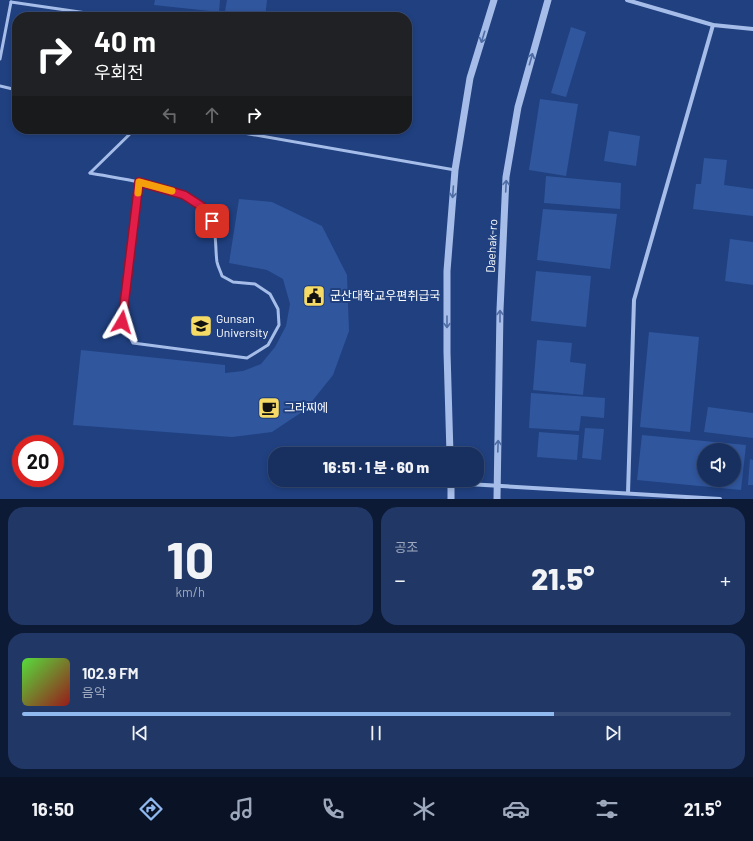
<!DOCTYPE html>
<html lang="ko">
<meta charset="utf-8">
<style>
body{margin:0;font-family:Barlow,"Noto Sans KR",sans-serif;background:#213866;color:#f1f3f6;height:100vh;display:flex;flex-direction:column;font-size:15px;white-space:nowrap}
*{box-sizing:border-box;margin:0}
p{font-size:13px;color:#9fa9bd}
.icon{flex:none;width:22px;height:22px;fill:none;stroke:currentColor;stroke-width:2;stroke-linecap:round;stroke-linejoin:round}
.map{position:relative;height:499px;overflow:hidden}
.details{display:flex;flex-direction:column;gap:8px;padding:8px;background:#0d1a35;flex:1}
.details>*{flex:none}
.guide{position:absolute;left:12px;top:12px;width:400px;height:122px;border-radius:16px;box-shadow:0 2px 6px #0003,0 0 0 1px #364b75;background:#202124;color:#fff;overflow:hidden}
.tools{position:absolute;left:697px;top:443px;display:grid;gap:8px}
.tools a{display:grid;place-items:center;width:44px;height:44px;border-radius:50%;background:#183060;box-shadow:0 2px 6px #0003,0 0 0 1px #364b75;font-size:20px}
.speed{position:absolute;left:12px;top:435px;display:flex;gap:8px;font-size:20px;font-weight:700;text-align:center}
.speed>*{display:grid;place-content:center;width:52px;height:52px;border-radius:50%;background:#183060;box-shadow:0 2px 6px #0003,0 0 0 1px #364b75;line-height:1}
.speed .limit{border:6px solid #d22;background:#fff;color:#111}
.pin{position:absolute;display:grid;place-items:center;width:34px;height:34px;color:#fff;margin:-17px;border-radius:8px;box-shadow:0 2px 6px #0006}
.me{position:absolute;width:44px;margin:-22px;rotate:7deg;stroke-linejoin:round;filter:drop-shadow(0 0 3px #0008)}
.turn{display:flex;align-items:center;gap:14px;height:84px;padding:0 16px;font-size:18px}
.turn .icon{width:52px;height:52px;stroke-width:2.5}
.turn b{display:block;font-size:28px;line-height:34px}
.lanes{display:flex;align-items:center;height:38px;padding:0 16px;background:#0003;justify-content:center;gap:20px;direction:ltr}
.lanes .off{opacity:.35}
.big{font-size:30px;font-weight:800;line-height:1.1}
.details .card{flex:1;display:flex;flex-direction:column;justify-content:center;gap:6px;min-width:0;padding:0 14px;border-radius:16px;background:#213866}
.details .dial{align-items:center;gap:0}
.dial b{font-size:52px;line-height:1}
.song{display:flex;align-items:center;gap:12px}
.cover{width:48px;height:48px;border-radius:6px;background:linear-gradient(135deg,hsl(110 70% 55%),hsl(0 70% 35%))}
.played{height:4px;border-radius:2px;background:linear-gradient(90deg,#90b9f0 75%,#364b75 75%)}
.keys{display:flex;justify-content:space-around;direction:ltr}
.heat{display:flex;justify-content:space-between;align-items:center;font-size:22px;direction:ltr}
.details .tiles{flex:1;display:grid;gap:8px;grid-template-columns:1fr 1fr}
.card:last-child{grid-column:span 2}
.trip{position:absolute;left:268px;top:447px;width:216px;height:40px;border-radius:16px;background:#183060;box-shadow:0 2px 6px #0003,0 0 0 1px #364b75;font-weight:800;line-height:40px;text-align:center}
.tabs{display:flex;height:64px;justify-content:space-around;align-items:center;background:#0a1326;color:#9fa9bd}
.tabs .icon{width:28px;height:28px}
.tabs .on{color:#90b9f0}
.tabs b{font-size:18px;color:#f1f3f6}
.map>svg:first-child{display:block}
</style>
<div class="map">
<svg width="753" height="499" viewBox="0 0 753 499">
<rect width="100%" height="100%" fill="#204080"/>
<g fill="#30569d" fill-rule="evenodd">
<polygon points="155,0 220,0 219,12 154,5"/>
<polygon points="227,0 267,0 265,17 224,17"/>
<polygon points="571,27 586,32 566,97 551,93"/>
<polygon points="540,99 578,104 566,176 529,170"/>
<polygon points="609,131 640,136 636,166 604,161"/>
<polygon points="704,158 727,160 724,185 753,189 753,216 693,209 696,184 701,184"/>
<polygon points="546,176 621,183 620,209 544,203"/>
<polygon points="239,199 272,202 322,226 347,275 349,331 333,375 305,410 272,432 232,437 73,425 81,350 225,365 225,373 243,371 261,364 275,347 286,326 290,304 283,279 267,270 229,263"/>
<polygon points="543,209 617,214 610,269 537,260"/>
<polygon points="730,239 753,242 753,285 725,281"/>
<polygon points="536,271 591,276 586,327 531,321"/>
<polygon points="649,332 699,337 690,432 640,427"/>
<polygon points="537,340 572,343 570,362 586,364 583,395 533,390"/>
<polygon points="531,393 605,398 604,418 581,416 579,431 529,428"/>
<polygon points="708,407 753,413 753,438 704,432"/>
<polygon points="585,428 604,429 601,460 582,458"/>
<polygon points="539,432 579,435 577,460 537,457"/>
<path d="M642 435 746 445 741 490 637 480ZM704 450H734V480H704Z"/>
<polygon points="750,459 753,460 753,485 748,485"/>
</g>
<g fill="none" stroke-linecap="round" stroke-linejoin="round">
<g stroke="#a5bde8" stroke-width="3">
<polyline points="11,2 114,17"/>
<polyline points="0,59 11,2"/>
<polyline points="0,86 17,90"/>
<polyline points="221,129 455,170"/>
<path d="M90 173C125 180 193 185 211 220 217 229 215 250 217 262 218 267 221 272 222 276L233 282 255 284 270 294 278 309 279 325 268 345 247 358 133 343 122 322 139 182"/>
<polyline points="90,173 135,129"/>
</g>
<g stroke="#a5bde8" stroke-width="4">
<polyline points="627,0 713,25 753,29"/>
<polyline points="451,483 720,499"/>
<polyline points="628,493 634,300 713,25"/>
</g>
<g stroke="#a5bde8" stroke-width="7">
<polyline points="450,454 447,352 447,271 455,170 470,78 494,0"/>
<polyline points="451,499 451,480"/>
<polyline points="497,499 500,310 506,177 518,107 548,0"/>
</g>
</g>
<defs><path id="oneway-shaft" d="M-6 0H5M1.5-3L5.5 0L1.5 3" fill="none" stroke-width="1.6" stroke-linecap="round" stroke-linejoin="round"/></defs>
<g stroke="#4f6ca4">
<use href="#oneway-shaft" transform="translate(483 37) rotate(107)"/>
<use href="#oneway-shaft" transform="translate(531 59) rotate(-74)"/>
<use href="#oneway-shaft" transform="translate(506 186) rotate(-87)"/>
<use href="#oneway-shaft" transform="translate(453 192) rotate(94)"/>
<use href="#oneway-shaft" transform="translate(500 316) rotate(-90)"/>
<use href="#oneway-shaft" transform="translate(447 322) rotate(90)"/>
<use href="#oneway-shaft" transform="translate(498 446) rotate(-88)"/>
</g>
<g fill="none" stroke-linecap="round" stroke-linejoin="round">
<g stroke="#92132f" stroke-width="10">
<polyline id="route" points="122,322 139,182 184,195 201,206 212,221"/>
</g>
<use href="#route" stroke="#e11d48" stroke-width="7"/>
<polyline stroke="#f59e0b" stroke-width="7" points="138,193 139,182 172,191"/>
</g>
<defs>
<g id="civic-square" transform="scale(1.15)"><rect x="-9" y="-9" width="18" height="18" rx="4" fill="#f5da66" stroke="#204080"/><path d="M-.6-6.5H3V-4.5H.6V-3L4-1V1h2V6H-6V1h2V-1L-.6-3ZM-1.2 2.5V6h2.4V2.5Z" fill="#111"/></g>
<g id="university-square" transform="scale(1.15)"><rect x="-9" y="-9" width="18" height="18" rx="4" fill="#f5da66" stroke="#204080"/><path d="M0-5L7-2L0 1L-7-2ZM-4 1L0 2.5L4 1V4Q0 6-4 4Z" fill="#111"/></g>
<g id="cafe-square" transform="scale(1.15)"><rect x="-9" y="-9" width="18" height="18" rx="4" fill="#f5da66" stroke="#204080"/><path d="M-5.5-4.5H6V0H3Q3 3.5 0 3.5H-2.5Q-5.5 3.5-5.5 0ZM3-3.2v2h1.7v-2ZM-6 4.5H4V6H-6Z" fill="#111"/></g>
</defs>
<g fill-rule="evenodd">
<use href="#civic-square" x="314" y="296"/>
<use href="#university-square" x="201" y="326"/>
<use href="#cafe-square" x="269" y="408"/>
</g>
<g text-anchor="middle" stroke-width="4" stroke-linejoin="round" paint-order="stroke">
<g font-size="12" fill="#fff" stroke="#204080">
<text transform="translate(492 246) rotate(-87)" y="4">Daehak-ro</text>
</g>
<g font-size="12" fill="#fff" stroke="#204080" text-anchor="start">
<text x="330" y="300">군산대학교우편취급국</text>
<text x="216" y="323">Gunsan<tspan x="216" dy="14">University</tspan></text>
<text x="284" y="412">그라찌에</text>
</g>
</g>
</svg>
<div class="tools">
<a><svg class="icon" aria-label="sound" viewBox="0 0 24 24"><path d="M4 9h4l5-4v14l-5-4H4zM17 9q2 3 0 6"/></svg></a>
</div>
<div class="speed"><div class="limit">20</div></div>
<div class="pin" style="left:212px;top:221px;background:#d93025"><svg class="icon" aria-label="arrive" viewBox="0 0 24 24"><path d="M6 21V4h12l-3 4 3 4H6"/></svg></div>
<svg class="me" style="left:122px;top:322px" viewBox="-20 -20 40 40"><path d="M0-17L14 15 0 8-14 15z" fill="#e11d48" stroke="#fff" stroke-width="4"/></svg>
<div class="trip">16:51 · 1 분 · 60 m</div>
<div class="guide">
<div class="turn"><svg class="icon" aria-label="right" viewBox="0 0 24 24"><path d="M7 20v-9h11M14 6l5 5-5 5"/></svg><div><b>40 m</b>우회전</div></div>
<div class="lanes"><svg class="icon off" aria-label="left" viewBox="0 0 24 24"><path d="M17 20v-9H6M10 6l-5 5 5 5"/></svg><svg class="icon off" aria-label="ahead" viewBox="0 0 24 24"><path d="M12 20V5M6 11l6-6 6 6"/></svg><svg class="icon" aria-label="right" viewBox="0 0 24 24"><path d="M7 20v-9h11M14 6l5 5-5 5"/></svg></div>
</div>
</div>
<section class="details">
<div class="tiles">
<div class="card dial"><b>10</b><p>km/h</p></div>
<div class="card"><p>공조</p>
<div class="heat"><a>−</a><b class="big">21.5°</b><a>+</a></div>
</div>
<div class="card">
<div class="song"><i class="cover"></i><div><b>102.9 FM</b><p>음악</p></div></div>
<div class="played"></div>
<div class="keys"><svg class="icon" aria-label="previous" viewBox="0 0 24 24"><path d="M18 5L8 12l10 7zM5 5v14"/></svg><svg class="icon" aria-label="pause" viewBox="0 0 24 24"><path d="M8 5v14M16 5v14"/></svg><svg class="icon" aria-label="next" viewBox="0 0 24 24"><path d="M6 5l10 7-10 7zM19 5v14"/></svg></div>
</div>
</div>
</section>
<nav class="tabs">
<b>16:50</b>
<svg class="icon on" aria-label="directions" viewBox="0 0 24 24"><path d="M12 3l9 9-9 9-9-9zM9 14v-3h6M13 9l2 2-2 2"/></svg>
<svg class="icon" aria-label="music" viewBox="0 0 24 24"><path d="M9 18V5l10-2v13"/><circle cx="6" cy="18" r="3"/><circle cx="16" cy="16" r="3"/></svg>
<svg class="icon" aria-label="phone" viewBox="0 0 24 24"><path d="M5 4h4l2 5-3 2q2 4 5 5l2-3 5 2v4C11 20 4 13 5 4z"/></svg>
<svg class="icon" aria-label="climate" viewBox="0 0 24 24"><path d="M12 3v18M4 7l16 10M4 17L20 7"/></svg>
<svg class="icon" aria-label="car" viewBox="0 0 24 24"><path d="M5 17H2v-5l4-1 3-4h7l3 4 3 1v5h-3M9 17h6M6 11h13"/><circle cx="7" cy="17" r="2"/><circle cx="17" cy="17" r="2"/></svg>
<svg class="icon" aria-label="filters" viewBox="0 0 24 24"><path d="M4 7h16M4 17h16"/><circle cx="9" cy="7" r="2"/><circle cx="15" cy="17" r="2"/></svg>
<b>21.5°</b>
</nav>
